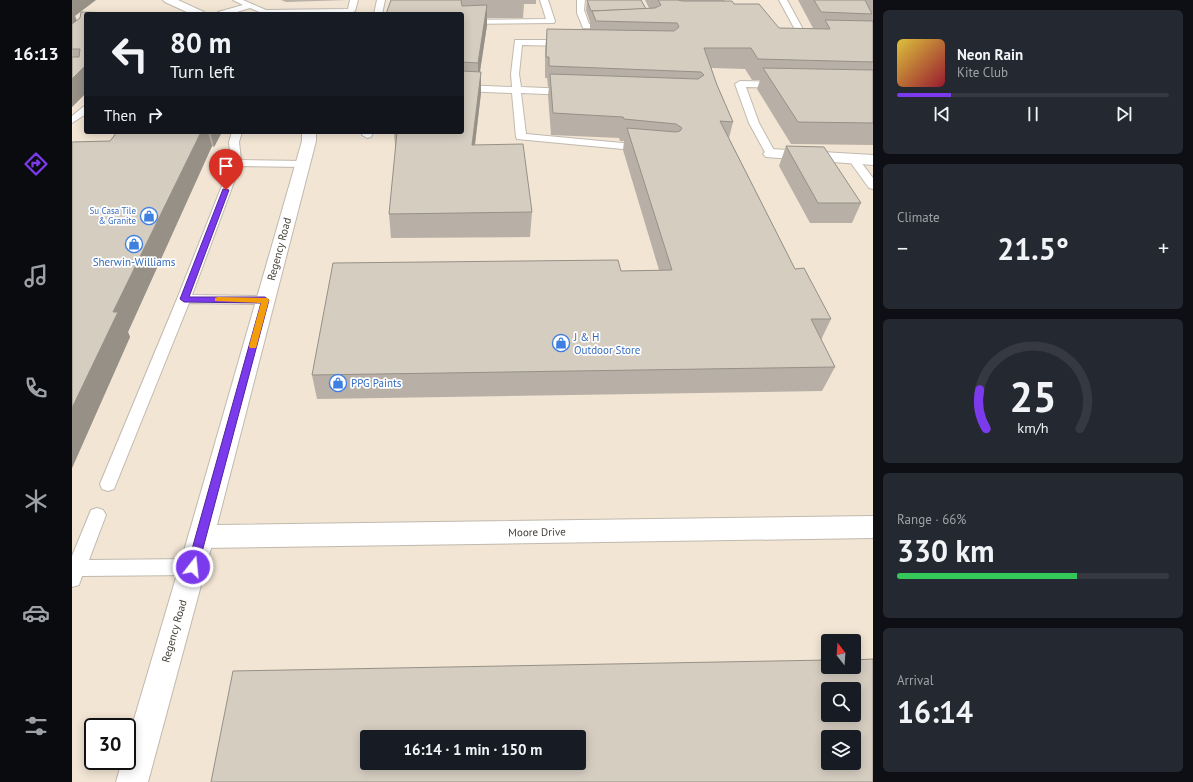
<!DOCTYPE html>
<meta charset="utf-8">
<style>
body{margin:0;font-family:"PT Sans",sans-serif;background:#242831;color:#f1f3f6;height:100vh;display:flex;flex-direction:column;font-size:15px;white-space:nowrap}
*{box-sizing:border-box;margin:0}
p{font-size:13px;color:#9ea1a6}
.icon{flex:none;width:22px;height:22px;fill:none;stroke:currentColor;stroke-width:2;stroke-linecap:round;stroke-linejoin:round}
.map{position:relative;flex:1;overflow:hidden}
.drawer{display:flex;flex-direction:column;gap:10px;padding:10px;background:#0d0f14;width:320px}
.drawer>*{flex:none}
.banner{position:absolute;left:12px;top:12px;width:380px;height:122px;border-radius:4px;box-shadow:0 2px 10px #0003;background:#171b24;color:#f1f3f6;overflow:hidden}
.needle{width:26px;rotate:343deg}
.fabs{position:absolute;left:749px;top:634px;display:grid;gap:8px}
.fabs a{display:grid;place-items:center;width:40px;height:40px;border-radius:4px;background:#171b24;box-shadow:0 2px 10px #0003;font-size:20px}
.speed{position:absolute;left:12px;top:718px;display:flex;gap:8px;font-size:20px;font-weight:700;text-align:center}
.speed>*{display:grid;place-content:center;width:52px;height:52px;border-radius:50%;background:#171b24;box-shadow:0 2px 10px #0003;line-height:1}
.speed .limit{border:2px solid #111;border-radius:6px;background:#fff;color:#111}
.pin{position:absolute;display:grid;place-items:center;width:34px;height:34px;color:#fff;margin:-41px -17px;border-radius:50% 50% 50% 0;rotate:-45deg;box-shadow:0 0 4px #0007}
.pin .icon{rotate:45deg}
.me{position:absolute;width:44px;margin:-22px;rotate:16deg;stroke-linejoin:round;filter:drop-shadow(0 0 3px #0008)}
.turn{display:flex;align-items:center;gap:14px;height:84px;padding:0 20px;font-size:18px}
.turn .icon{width:52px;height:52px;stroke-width:2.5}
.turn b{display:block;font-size:28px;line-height:34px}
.then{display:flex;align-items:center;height:38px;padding:0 20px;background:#0003;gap:8px;font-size:15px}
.big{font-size:30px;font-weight:700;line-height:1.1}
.drawer .card{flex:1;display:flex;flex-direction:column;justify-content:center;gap:6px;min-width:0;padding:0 14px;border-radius:6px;background:#242831}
.drawer .dial{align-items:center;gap:0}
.dial svg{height:104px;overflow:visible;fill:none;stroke:#363941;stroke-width:7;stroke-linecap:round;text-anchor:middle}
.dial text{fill:#f1f3f6;stroke:none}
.song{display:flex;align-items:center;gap:12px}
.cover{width:48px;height:48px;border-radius:6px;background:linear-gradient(135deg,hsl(50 70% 55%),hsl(350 70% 35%))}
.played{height:4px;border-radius:2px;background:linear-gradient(90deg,#7c3aed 20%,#363941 20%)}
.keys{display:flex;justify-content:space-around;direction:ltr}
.heat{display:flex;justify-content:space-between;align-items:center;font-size:22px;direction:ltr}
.charge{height:6px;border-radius:3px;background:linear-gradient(90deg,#34c759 66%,#363941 0)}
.trip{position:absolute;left:288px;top:730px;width:226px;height:40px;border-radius:4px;background:#171b24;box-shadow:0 2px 10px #0003;font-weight:700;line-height:40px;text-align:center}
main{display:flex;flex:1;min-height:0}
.menu{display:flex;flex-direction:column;width:72px;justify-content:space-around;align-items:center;background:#090b0e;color:#9ea1a6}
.menu .icon{width:28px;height:28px}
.menu .selected{color:#7c3aed}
.menu b{font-size:18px;color:#f1f3f6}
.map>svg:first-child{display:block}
</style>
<main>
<nav class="menu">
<b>16:13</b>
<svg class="icon selected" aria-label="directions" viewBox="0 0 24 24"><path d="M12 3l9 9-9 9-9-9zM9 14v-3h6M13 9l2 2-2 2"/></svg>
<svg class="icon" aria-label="music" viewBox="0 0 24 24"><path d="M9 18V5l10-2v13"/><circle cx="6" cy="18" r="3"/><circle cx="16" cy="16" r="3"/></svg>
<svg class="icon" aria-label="phone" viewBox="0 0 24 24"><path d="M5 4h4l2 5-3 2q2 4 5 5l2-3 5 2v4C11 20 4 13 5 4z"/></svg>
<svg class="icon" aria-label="climate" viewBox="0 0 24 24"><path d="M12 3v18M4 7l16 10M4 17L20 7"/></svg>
<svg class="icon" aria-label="car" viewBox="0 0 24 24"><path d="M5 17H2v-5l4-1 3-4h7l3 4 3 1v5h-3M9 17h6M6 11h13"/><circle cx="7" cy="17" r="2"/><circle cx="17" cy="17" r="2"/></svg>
<svg class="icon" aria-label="filters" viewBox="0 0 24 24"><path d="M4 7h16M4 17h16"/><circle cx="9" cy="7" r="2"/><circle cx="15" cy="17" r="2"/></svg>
</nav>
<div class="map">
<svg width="801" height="782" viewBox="0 0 801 782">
<rect width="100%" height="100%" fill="#f2efe7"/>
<path fill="#f2e5d4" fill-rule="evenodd" d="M0 0H801V782H0ZM14 14H390V132H14ZM756 641H782V667H756ZM756 689H782V715H756ZM21 727H55V761H21ZM295 737H507V763H295ZM756 737H782V763H756Z"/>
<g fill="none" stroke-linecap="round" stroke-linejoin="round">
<g stroke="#c0b9ae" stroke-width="2">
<g id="service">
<polygon points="161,0 171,0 194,10 276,9 278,0 286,0 283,11 279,13 192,14 178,8 158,14 145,14 146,12 171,5"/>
<polygon points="305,0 313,0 310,14 302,14"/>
<polygon points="468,0 476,0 483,21 482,23 390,24 390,20 474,19"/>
<polygon points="505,0 513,0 512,10 517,24 539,25 542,25 542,29 511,28 505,13"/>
<polygon points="707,0 715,0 733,33 746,33 747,35 746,37 727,37"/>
<polygon points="443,40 493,40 497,43 493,46 450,45 447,74 449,87 497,89 502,92 497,95 449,93 454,134 572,145 576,146 577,148 576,150 572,151 445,139 444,137 440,93 390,91 390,85 440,87 439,74"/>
<polygon points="668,81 708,82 713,85 708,88 674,87 687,123 704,154 703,156 695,156 677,123 663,84"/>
<polygon points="14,106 14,114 0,123 0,116 11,107"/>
<polygon points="160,132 170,132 167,142 169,160 230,161 235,164 230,167 168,166 120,295 193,296 198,297 200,300 198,303 193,304 117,303 44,484 42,489 36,491 30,489 28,484 105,299 159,163 157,142"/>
<polygon points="291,132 301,132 299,137 295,138 290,135"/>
<polygon points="781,156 785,157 801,178 801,189 797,188 776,159"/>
<polygon points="25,508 31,510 34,515 17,560 121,559 127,561 130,567 127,573 121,575 10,576 7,585 0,587 0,556 19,510"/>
</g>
</g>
<g stroke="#c0b9ae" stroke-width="2">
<g id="minor">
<polygon points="699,149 801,155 801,165 694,157 691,154 694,151"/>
<polygon points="129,526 138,529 142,537 76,782 44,782 50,761 55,761 55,743 116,537 120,529"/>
</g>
</g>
<g stroke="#c0b9ae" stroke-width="2">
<g id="tertiary">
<polygon points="91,0 106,0 132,12 134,14 119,14 93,2"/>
<polygon points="230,132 244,132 244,141 145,525 801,516 801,538 129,548 120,545 116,537 230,141"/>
</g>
</g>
<use href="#service" fill="#fff" fill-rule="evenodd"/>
<use href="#minor" fill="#fff" fill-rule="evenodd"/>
<use href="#tertiary" fill="#fff" fill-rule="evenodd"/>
</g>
<g fill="#b8b0a6">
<polygon points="0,0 3,16 5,21 14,14 14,93 0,107"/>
<polygon points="209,0 276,0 214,2"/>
<polygon points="319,0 464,0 464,4 452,4 451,18 415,18 415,25 408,72 409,72 409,93 403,145 460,212 458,237 319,238 317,214 324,145 323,145 322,132 390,132 390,14"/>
<polygon points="515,0 569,0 574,9 577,8 573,0 653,0 652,1 662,4 707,28 741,28 726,0 801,0 801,145 719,144 685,89 688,80 680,80 673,69 639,68 645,85 661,122 657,138 723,269 759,319 749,340 763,367 750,391 245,399 240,375 549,271 587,270 551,150 552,141 548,141 547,138 479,135 476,95 477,87 476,87 475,78 473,78 473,49 475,29 518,30 518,22 514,10"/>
<polygon points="45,132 150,132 142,147 140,146 56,332 58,337 0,468 0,142 38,141"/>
<polygon points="714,146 789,203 780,223 738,223 707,166"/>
</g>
<g fill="#969087">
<polygon points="0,0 24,0 3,16 8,30 0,38"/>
<polygon points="415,5 415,25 406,84 406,63"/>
<polygon points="14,65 14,93 0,107 0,79"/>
<polygon points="409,72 409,93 400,168 400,145"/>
<polygon points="129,132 136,132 140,146 56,332 58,337 0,468 0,408 41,312"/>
<polygon points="138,132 150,132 142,147"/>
</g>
<g fill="#d6cdc1" stroke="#969087" fill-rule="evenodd">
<polygon points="319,0 389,0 390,6 415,5 406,63 390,62 390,14 314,14"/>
<polygon points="515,0 569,0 574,9 519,11"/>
<polygon points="586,0 606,0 610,1 660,1 662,4 687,4 707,28 758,29 753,20 801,21 801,62 686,59 679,48 632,48 645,85 661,122 648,121 723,269 732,268 759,319 739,319 763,367 240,375 261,263 546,260 549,271 600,270 555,128 604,132 608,131 610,128 604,124 552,119 551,117 481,113 478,74 626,79 632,75 629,72 477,66 477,57 474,57 475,29 602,31 607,27 605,23 524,21 520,11 583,8 589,5"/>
<polygon points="742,0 793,0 800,14 749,12"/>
<polygon points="9,12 70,14 14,14 14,65 0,79 0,57 7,57 8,49 0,49 0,24 8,18"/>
<polygon points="691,68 801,70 801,123 726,122"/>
<polygon points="390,71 409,72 400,145 451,144 460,212 317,214 325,132 390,132"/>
<polygon points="45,132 129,132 41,312 46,312 0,408 0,142 38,141"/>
<polygon points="714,146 752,147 789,203 746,203"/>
<path d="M801 659V782H139L161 671 756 660V667H782V660ZM756 689H782V715H756ZM295 737H507V763H295ZM756 737H782V763H756Z"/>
</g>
<polygon fill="#7c3aed" stroke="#51269a" points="151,189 157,190 117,297 193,297 197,300 126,567 125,570 121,572 117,570 115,567 189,303 112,302 108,299"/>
<polygon fill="#f59e0b" points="146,297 196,298 197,300 184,348 178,348 177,346 189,303 143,301 143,298"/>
<defs>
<g id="shop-ring" transform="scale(0.9)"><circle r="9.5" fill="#fff" stroke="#3f7fe0" stroke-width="1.5"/><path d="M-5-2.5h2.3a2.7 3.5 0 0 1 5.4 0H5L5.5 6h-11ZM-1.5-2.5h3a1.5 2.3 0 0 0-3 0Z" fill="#3f7fe0"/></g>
</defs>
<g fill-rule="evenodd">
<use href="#shop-ring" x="77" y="216"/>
<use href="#shop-ring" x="62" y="244"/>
<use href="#shop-ring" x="489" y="343"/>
<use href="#shop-ring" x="266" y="383"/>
</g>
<g text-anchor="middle" stroke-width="3.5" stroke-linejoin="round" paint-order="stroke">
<g font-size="9" fill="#366cbe" stroke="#fff" text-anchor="end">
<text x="64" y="214">Su Casa Tile<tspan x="64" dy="10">&amp; Granite</tspan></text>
</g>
<g font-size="11" fill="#443f37" stroke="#fff">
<text transform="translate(207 249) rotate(-75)" y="4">Regency Road</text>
<text transform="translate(465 532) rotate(-1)" y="4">Moore Drive</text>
<text transform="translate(102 631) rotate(-74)" y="4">Regency Road</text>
</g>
<g font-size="11" fill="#366cbe" stroke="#fff" text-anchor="start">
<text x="62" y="266" text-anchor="middle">Sherwin-Williams</text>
<text x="502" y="341">J &amp; H<tspan x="502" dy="13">Outdoor Store</tspan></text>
<text x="279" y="387">PPG Paints</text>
</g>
</g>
</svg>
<div class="fabs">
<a><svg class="needle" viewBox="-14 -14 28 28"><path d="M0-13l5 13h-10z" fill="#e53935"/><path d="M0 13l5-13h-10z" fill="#9ea1a6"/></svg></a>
<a><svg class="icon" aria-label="search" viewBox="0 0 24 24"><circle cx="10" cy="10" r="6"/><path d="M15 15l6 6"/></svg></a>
<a><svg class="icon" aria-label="layers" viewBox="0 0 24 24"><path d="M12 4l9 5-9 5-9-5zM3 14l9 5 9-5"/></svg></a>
</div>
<div class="speed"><div class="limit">30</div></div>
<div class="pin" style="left:154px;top:190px;background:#d93025"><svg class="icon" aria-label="arrive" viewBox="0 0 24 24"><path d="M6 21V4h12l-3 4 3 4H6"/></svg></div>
<svg class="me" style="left:121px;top:567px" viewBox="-20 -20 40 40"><circle r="17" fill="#7c3aed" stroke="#fff" stroke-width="3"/><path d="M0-11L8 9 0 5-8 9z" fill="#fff"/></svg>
<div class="trip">16:14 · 1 min · 150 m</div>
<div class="banner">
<div class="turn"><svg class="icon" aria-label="left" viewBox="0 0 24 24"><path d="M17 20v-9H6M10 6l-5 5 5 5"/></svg><div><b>80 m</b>Turn left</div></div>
<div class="then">Then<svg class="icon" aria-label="right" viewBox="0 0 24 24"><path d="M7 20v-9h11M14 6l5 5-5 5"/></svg></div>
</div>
</div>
<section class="drawer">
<div class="card">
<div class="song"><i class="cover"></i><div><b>Neon Rain</b><p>Kite Club</p></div></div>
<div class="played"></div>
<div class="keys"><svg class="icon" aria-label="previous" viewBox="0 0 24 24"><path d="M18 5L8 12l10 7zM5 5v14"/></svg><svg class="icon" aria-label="pause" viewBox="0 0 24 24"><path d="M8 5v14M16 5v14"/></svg><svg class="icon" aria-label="next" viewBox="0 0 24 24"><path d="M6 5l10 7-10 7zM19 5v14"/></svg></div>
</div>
<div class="card"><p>Climate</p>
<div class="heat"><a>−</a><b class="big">21.5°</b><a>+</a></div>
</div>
<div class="card dial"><svg viewBox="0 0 100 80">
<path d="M14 69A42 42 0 1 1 86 69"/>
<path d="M14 69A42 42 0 0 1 9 39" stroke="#7c3aed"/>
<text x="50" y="56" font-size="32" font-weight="700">25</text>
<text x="50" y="72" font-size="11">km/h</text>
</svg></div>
<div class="card"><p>Range · 66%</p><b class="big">330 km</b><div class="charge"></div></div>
<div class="card"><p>Arrival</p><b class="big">16:14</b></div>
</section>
</main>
